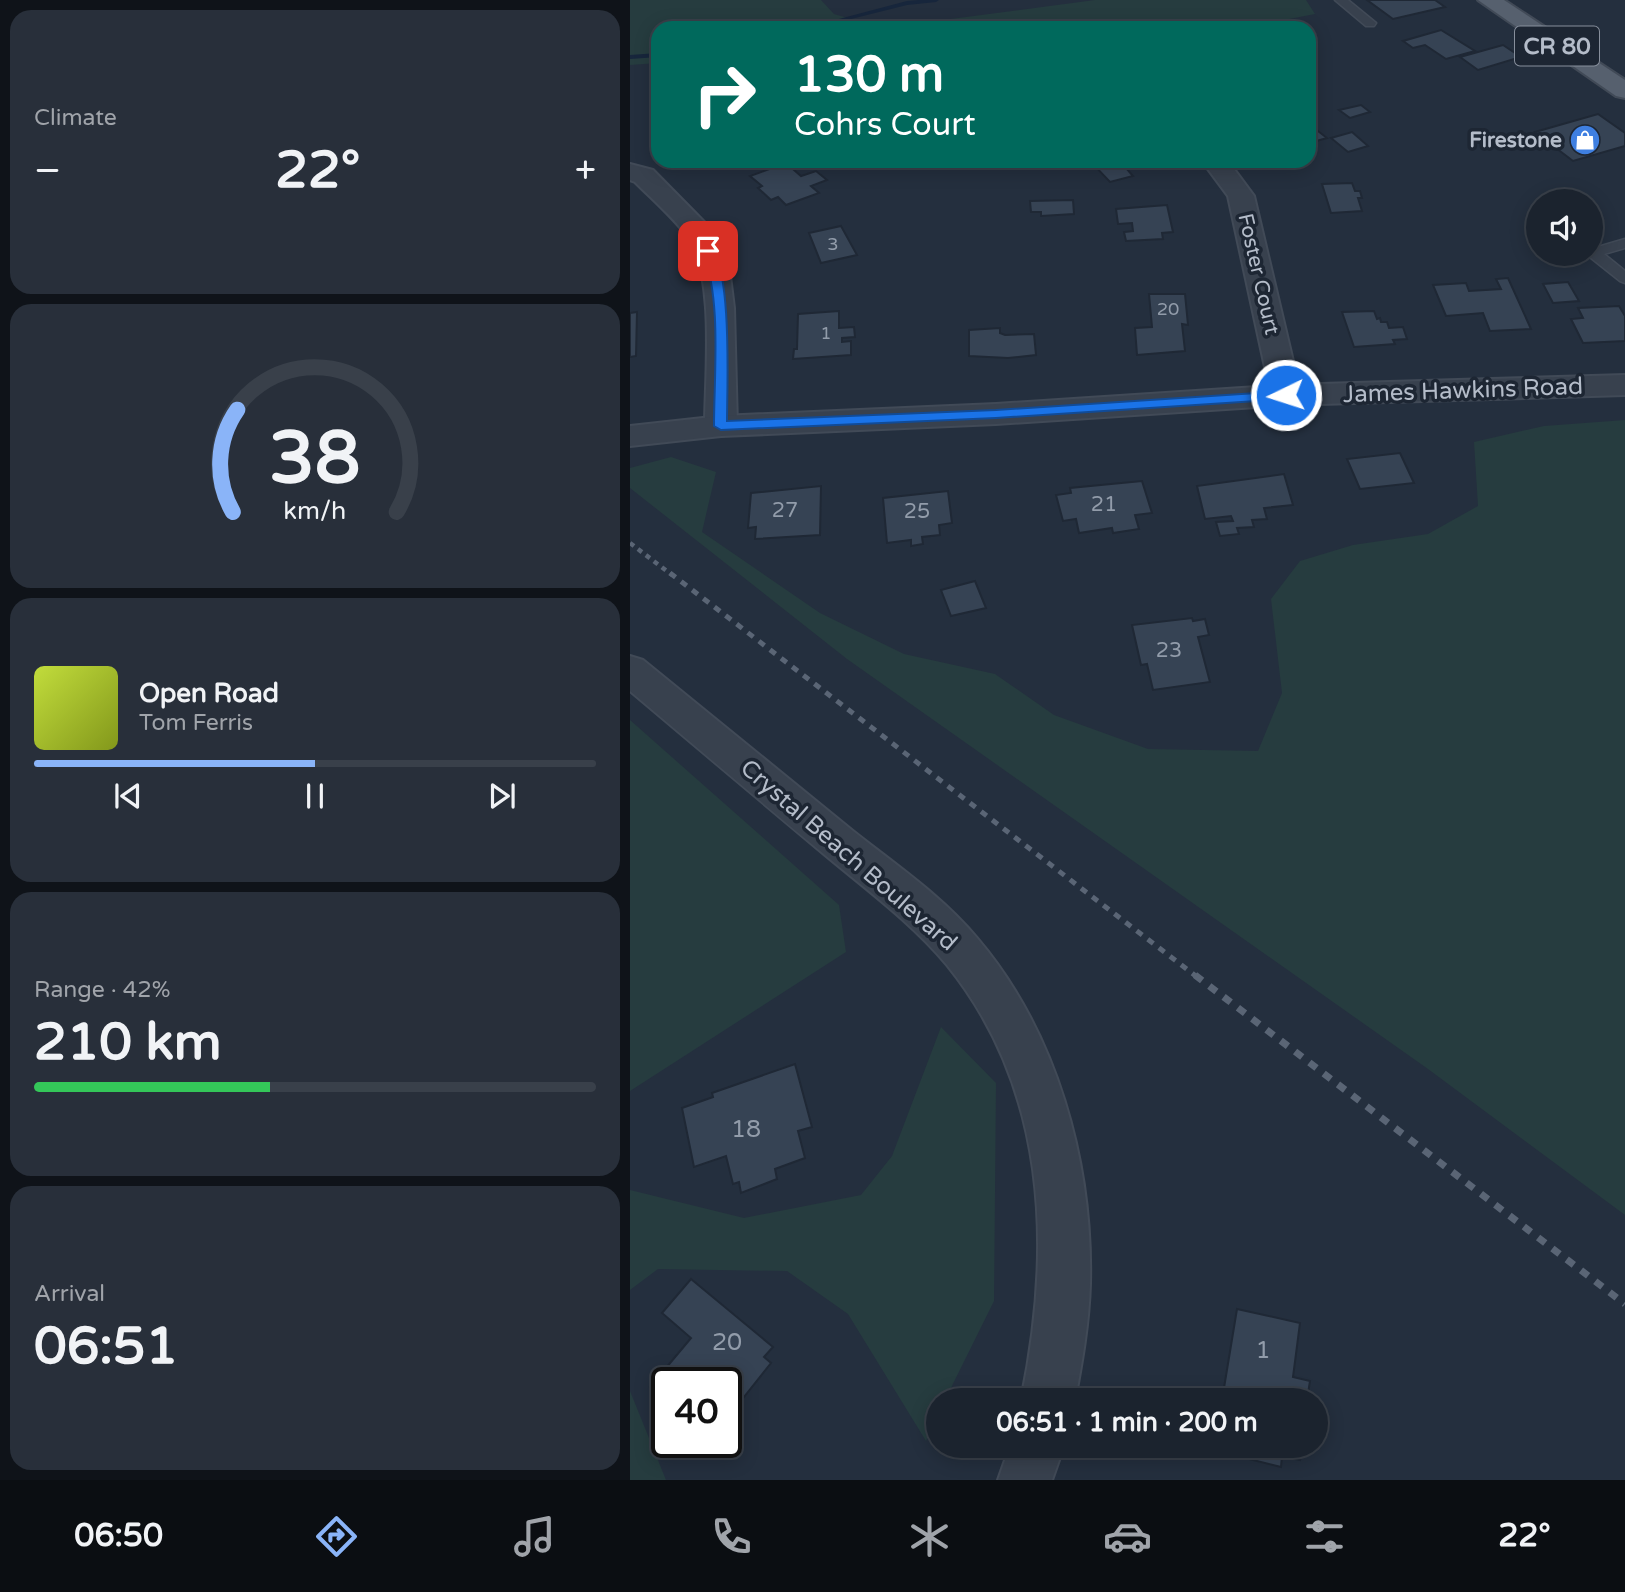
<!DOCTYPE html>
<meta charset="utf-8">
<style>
body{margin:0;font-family:"Varela Round",sans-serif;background:#282f3a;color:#f1f3f6;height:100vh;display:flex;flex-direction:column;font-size:26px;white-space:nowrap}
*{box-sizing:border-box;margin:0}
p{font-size:23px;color:#a0a4aa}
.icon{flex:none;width:38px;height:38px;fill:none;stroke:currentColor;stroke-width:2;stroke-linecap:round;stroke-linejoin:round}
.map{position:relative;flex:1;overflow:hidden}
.panel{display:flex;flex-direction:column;gap:10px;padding:10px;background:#0f1319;width:630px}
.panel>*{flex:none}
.guide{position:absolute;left:21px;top:21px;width:665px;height:147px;border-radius:21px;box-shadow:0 4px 18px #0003,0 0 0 2px #39404a;background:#00695c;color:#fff;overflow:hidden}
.buttons{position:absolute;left:896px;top:189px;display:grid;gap:14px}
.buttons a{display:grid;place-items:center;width:77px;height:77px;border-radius:50%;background:#1b232e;box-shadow:0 4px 18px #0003,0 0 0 2px #39404a;font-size:35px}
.speed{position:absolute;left:21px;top:1367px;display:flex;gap:14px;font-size:35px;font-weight:700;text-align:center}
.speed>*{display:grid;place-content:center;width:91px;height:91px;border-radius:50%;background:#1b232e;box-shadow:0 4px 18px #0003,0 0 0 2px #39404a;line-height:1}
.speed .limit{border:4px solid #111;border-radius:10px;background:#fff;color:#111}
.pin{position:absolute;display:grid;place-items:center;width:60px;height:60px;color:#fff;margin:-30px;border-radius:14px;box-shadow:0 4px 10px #0006}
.me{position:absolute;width:77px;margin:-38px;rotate:266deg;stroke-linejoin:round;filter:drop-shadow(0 0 5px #0008)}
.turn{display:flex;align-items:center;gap:24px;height:147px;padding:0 28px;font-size:32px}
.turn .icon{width:91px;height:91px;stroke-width:2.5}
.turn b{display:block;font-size:49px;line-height:60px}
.big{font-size:52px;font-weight:800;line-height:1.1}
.panel .widget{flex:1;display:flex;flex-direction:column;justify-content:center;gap:10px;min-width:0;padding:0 24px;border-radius:21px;background:#282f3a}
.panel .dial{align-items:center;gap:0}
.dial svg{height:182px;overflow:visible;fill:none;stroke:#39404a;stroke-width:7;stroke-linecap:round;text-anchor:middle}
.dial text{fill:#f1f3f6;stroke:none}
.song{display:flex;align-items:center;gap:21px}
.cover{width:84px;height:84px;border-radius:10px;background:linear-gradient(135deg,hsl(70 70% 55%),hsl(70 70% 35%))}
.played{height:7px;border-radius:4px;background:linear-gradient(90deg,#8ab4f8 50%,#39404a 50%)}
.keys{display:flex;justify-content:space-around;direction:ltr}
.heat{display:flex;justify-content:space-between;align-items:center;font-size:38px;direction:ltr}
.charge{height:10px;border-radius:5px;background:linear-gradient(90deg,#34c759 42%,#39404a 0)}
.trip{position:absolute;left:296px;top:1388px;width:402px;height:70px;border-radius:35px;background:#1b232e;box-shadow:0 4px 18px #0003,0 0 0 2px #39404a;font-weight:800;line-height:70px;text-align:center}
.dock{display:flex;height:112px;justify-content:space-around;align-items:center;background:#0b0e12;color:#a0a4aa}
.dock .icon{width:49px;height:49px}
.dock .current{color:#8ab4f8}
.dock b{font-size:32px;color:#f1f3f6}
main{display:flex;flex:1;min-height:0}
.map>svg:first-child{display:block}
</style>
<main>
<section class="panel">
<div class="widget"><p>Climate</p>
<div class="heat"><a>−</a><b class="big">22°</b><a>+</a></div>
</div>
<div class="widget dial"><svg viewBox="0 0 100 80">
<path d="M14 69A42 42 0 1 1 86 69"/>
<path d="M14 69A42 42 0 0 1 16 24" stroke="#8ab4f8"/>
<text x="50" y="56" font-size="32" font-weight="700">38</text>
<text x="50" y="72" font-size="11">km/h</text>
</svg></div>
<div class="widget">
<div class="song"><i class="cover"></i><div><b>Open Road</b><p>Tom Ferris</p></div></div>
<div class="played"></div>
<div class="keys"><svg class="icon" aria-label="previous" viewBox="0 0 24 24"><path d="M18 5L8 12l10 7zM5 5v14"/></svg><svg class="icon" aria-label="pause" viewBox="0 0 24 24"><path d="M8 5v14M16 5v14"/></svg><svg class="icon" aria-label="next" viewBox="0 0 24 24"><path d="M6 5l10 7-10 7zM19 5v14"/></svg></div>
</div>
<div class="widget"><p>Range · 42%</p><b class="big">210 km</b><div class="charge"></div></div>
<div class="widget"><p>Arrival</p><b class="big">06:51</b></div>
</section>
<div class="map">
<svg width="995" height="1480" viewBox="0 0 995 1480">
<rect width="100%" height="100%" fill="#242f3e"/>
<g fill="#263c3f">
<polygon points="0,0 191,0 204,14 238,24 313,20 465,0 676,0 685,14 612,28 28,28 28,63 0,65"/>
<polygon points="995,420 995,1215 798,1069 217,659 0,488 0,468 41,457 86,472 72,532 190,613 274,654 365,674 424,715 518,749 628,751 652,693 641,599 670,561 723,545 798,534 848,506 844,442 914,426"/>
<polygon points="0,720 209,905 216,952 0,1091"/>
<polygon points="311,1027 366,1083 364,1301 315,1400 308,1400 308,1415 296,1441 218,1314 157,1271 28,1269 0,1290 0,1190 114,1218 231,1195 262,1156"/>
<polygon points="0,1391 36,1480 0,1480"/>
</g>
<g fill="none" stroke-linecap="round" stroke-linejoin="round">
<g fill="#17263c" fill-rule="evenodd">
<polygon points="289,0 309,0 306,2 277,5 185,28 175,28 277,1"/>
<polygon points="28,53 28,57 0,59 0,55"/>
</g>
</g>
<g fill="#364354" stroke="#1f2835" stroke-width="2">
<polygon points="737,0 805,0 815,7 763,19"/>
<polygon points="811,30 845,51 816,59 795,45 783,48 773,41"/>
<polygon points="873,45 891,57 848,70 830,57"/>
<polygon points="731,105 740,112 720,118 709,110"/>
<polygon points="968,114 995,133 995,146 943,161 905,132"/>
<polygon points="679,124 697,138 683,142 679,139"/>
<polygon points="722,132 738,146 718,152 701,138"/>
<polygon points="438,161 490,161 503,176 480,182 463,164 445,168"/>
<polygon points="156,163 171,176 186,171 197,180 181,186 189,193 156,205 148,197 141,200 128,188 132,186 120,176"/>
<polygon points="722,183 725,191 730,191 732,198 728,198 732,211 701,213 692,184"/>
<polygon points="443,200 444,214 411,216 411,212 401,212 400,201"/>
<polygon points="537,205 543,232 532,233 533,239 496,241 494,232 503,231 502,223 488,224 486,209"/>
<polygon points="211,226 227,255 191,263 179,233"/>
<polygon points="878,278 901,329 860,331 853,313 816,316 803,285 836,283 839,291 871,289 866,279"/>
<polygon points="938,282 949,301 923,303 913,284"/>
<polygon points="519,294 555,294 558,325 552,324 555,351 507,355 505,328 522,327"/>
<polygon points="989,306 995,316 995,341 953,343 941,319 953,318 948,308"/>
<polygon points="209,311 209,328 224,327 225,337 212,338 212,342 221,341 221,355 163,359 164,349 167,349 168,314"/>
<polygon points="744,311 747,319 750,318 751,322 757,322 759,328 773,327 777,339 763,340 765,344 724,347 712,312"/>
<polygon points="7,312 6,356 0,357 0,313"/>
<polygon points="370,328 370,333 375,335 404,334 406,355 378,358 339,356 339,330"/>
<polygon points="770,453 784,483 730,489 717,459"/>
<polygon points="654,474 663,505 634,508 637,519 622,520 624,527 607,528 609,534 590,536 586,522 603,521 601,516 575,519 567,486"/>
<polygon points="512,481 522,513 505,515 509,529 483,533 482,528 449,533 446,519 433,521 426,495 441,493 440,488"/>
<polygon points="191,486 190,535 125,539 126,527 118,528 121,493"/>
<polygon points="318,491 322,523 309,525 310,535 292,537 293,544 281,546 281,540 257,543 253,498"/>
<polygon points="345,581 356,608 321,616 311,590"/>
<polygon points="562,618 563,621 575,619 579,635 568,637 580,682 523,690 517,664 511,665 502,625"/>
<polygon points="165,1064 182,1127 168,1131 175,1158 145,1169 147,1179 111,1193 109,1182 103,1184 96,1156 64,1167 52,1108 83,1097 82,1093"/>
<polygon points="61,1279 143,1347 134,1357 141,1363 106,1407 101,1404 96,1410 96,1382 37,1382 37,1402 20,1387 61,1338 32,1313"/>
<polygon points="607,1309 670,1323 663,1377 680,1381 677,1400 592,1400"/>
<polygon points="575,1446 672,1446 670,1460 652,1456 651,1467 575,1448"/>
</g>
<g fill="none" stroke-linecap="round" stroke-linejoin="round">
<g stroke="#414a57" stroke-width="3">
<g id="service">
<polygon points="705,0 718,0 746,23 744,26 736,26"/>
<polygon points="995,239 995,248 974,254 995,271 995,283 990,281 956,254 961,254 961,249"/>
</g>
</g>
<g stroke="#414a57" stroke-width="4">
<g id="minor">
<polygon points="572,161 598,161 624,196 671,395 667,402 656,405 645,402 641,395 598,196"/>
<path d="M0 164 23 170 80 228 99 268 104 308 107 426 102 433 91 436 80 433 75 426C75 377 86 276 57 236 42 216 22 199 5 182L0 180Z"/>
</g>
</g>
<g stroke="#414a57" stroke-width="4">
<g id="tertiary">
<polygon points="995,375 995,395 656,405 366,424 91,436 0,446 0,426 91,416 366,404 656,385"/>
<path d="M0 656 13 660C83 717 153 774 223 831 266 865 312 896 347 938 427 1032 463 1163 460 1284 459 1323 452 1362 445 1400H391C422 1250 418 1090 317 965 282 923 237 890 195 855 130 801 65 746 0 691Z"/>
<polygon points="380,1446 434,1446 422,1480 368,1480"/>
</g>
</g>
<g stroke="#414a57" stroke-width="4">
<polygon id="primary" points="848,0 874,0 995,80 995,98 986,96"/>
</g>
<use href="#service" fill="#38414e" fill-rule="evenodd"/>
<use href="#minor" fill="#38414e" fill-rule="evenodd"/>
<use href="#tertiary" fill="#38414e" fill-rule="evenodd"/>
<use href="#primary" fill="#56606e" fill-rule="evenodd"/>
<polyline stroke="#5a6575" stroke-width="4.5" stroke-dasharray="5 5" stroke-linecap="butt" points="0,543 42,575"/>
<polyline stroke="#5a6575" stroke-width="5" stroke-dasharray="7 7" stroke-linecap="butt" points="40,573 567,977"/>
<polyline stroke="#5a6575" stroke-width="7" stroke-dasharray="9 9" stroke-linecap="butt" points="565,975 995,1304"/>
</g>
<path fill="#1a73e8" stroke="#114b97" stroke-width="2" d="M78 247C103 259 97 392 97 421L366 410 656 391 662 395 656 399 366 418 91 430 84 426C84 375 92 296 72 251Z"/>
<defs>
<g id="shop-disc" transform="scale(1.575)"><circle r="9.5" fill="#3f7fe0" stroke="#1d2633"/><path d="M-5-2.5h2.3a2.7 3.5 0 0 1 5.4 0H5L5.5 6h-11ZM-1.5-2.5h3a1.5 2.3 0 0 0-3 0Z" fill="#fff"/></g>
</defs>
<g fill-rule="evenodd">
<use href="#shop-disc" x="955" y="140"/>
</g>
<g text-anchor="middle" stroke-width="7" stroke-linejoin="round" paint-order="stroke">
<g font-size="18" fill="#929caa">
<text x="203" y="250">3</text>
<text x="538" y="315">20</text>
<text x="196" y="339">1</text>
</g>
<g font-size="21" font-weight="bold" fill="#b4bcc9" stroke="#1d2633" text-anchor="end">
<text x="932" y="147">Firestone</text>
</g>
<g font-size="21" fill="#b4bcc9" stroke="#1d2633">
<text transform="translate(629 274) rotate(77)" y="7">Foster Court</text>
</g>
<g font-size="21" fill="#929caa">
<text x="474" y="511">21</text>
<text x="155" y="517">27</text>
<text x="287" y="518">25</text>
<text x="539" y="657">23</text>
</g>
<rect fill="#1d2633" stroke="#878f9c" stroke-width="2" x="885" y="26.5" width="84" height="39" rx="5"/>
<g font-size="23" font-weight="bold" fill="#b4bcc9">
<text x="927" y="54">CR 80</text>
</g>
<g font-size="24" fill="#b4bcc9" stroke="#1d2633">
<text transform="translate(833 390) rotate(-2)" y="8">James Hawkins Road</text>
<text transform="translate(219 855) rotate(41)" y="8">Crystal Beach Boulevard</text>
</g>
<g font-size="24" fill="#929caa">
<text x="116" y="1137">18</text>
<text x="97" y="1350">20</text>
<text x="633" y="1358">1</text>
</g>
</g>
</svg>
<div class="buttons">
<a><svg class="icon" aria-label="sound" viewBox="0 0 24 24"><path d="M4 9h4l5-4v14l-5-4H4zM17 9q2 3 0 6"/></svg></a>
</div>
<div class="speed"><div class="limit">40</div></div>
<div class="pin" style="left:78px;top:251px;background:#d93025"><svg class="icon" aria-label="arrive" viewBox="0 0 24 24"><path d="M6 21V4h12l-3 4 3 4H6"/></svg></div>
<svg class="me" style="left:656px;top:395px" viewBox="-20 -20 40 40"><circle r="17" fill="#1a73e8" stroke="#fff" stroke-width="3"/><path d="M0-11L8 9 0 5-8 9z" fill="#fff"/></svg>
<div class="trip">06:51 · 1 min · 200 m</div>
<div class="guide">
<div class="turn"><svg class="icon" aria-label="right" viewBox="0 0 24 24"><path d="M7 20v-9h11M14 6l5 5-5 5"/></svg><div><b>130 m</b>Cohrs Court</div></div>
</div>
</div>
</main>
<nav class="dock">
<b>06:50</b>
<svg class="icon current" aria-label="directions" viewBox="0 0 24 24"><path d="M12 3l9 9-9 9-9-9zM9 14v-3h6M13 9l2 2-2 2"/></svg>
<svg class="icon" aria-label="music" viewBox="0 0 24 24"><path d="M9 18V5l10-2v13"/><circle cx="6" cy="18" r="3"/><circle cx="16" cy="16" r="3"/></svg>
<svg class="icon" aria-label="phone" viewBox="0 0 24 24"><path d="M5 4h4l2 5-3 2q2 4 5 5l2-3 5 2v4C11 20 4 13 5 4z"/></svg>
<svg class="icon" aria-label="climate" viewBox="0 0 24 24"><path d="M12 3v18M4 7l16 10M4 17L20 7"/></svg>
<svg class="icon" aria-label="car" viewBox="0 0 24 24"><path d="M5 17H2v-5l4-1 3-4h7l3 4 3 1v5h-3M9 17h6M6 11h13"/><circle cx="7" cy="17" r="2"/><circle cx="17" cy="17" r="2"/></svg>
<svg class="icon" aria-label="filters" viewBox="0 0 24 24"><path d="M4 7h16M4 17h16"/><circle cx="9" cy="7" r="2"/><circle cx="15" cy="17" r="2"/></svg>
<b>22°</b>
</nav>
